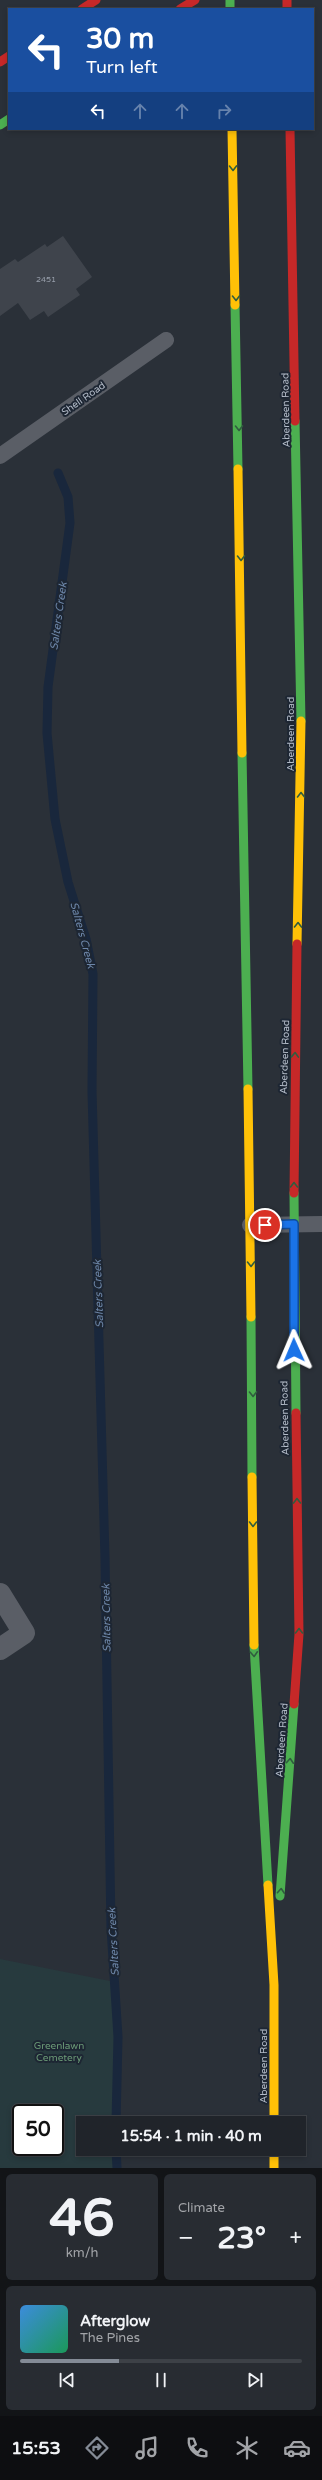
<!DOCTYPE html>
<meta charset="utf-8">
<style>
body{margin:0;font-family:"Varela Round",sans-serif;background:#282c32;color:#f1f3f6;height:100vh;display:flex;flex-direction:column;font-size:15px;white-space:nowrap}
*{box-sizing:border-box;margin:0}
p{font-size:13px;color:#a2a4a8}
.icon{flex:none;width:22px;height:22px;fill:none;stroke:currentColor;stroke-width:2;stroke-linecap:round;stroke-linejoin:round}
.map{position:relative;height:2168px;overflow:hidden}
.panel{display:flex;flex-direction:column;gap:6px;padding:6px;background:#121417;flex:1}
.panel>*{flex:none}
.hud{position:absolute;left:8px;top:8px;width:306px;height:122px;border-radius:0px;box-shadow:0 2px 6px #0003,0 0 0 1px #3d4147;background:#1a4fa0;color:#fff;overflow:hidden}
.speed{position:absolute;left:12px;top:2104px;display:flex;gap:8px;font-size:20px;font-weight:700;text-align:center}
.speed>*{display:grid;place-content:center;width:52px;height:52px;border-radius:50%;background:#20242a;box-shadow:0 2px 6px #0003,0 0 0 1px #3d4147;line-height:1}
.speed .limit{border:2px solid #111;border-radius:6px;background:#fff;color:#111}
.pin{position:absolute;display:grid;place-items:center;width:34px;height:34px;color:#fff;margin:-17px;border:2px solid #fff;border-radius:50%;box-shadow:0 1px 4px #0007}
.me{position:absolute;width:44px;margin:-22px;rotate:359deg;stroke-linejoin:round;filter:drop-shadow(0 0 3px #0008)}
.turn{display:flex;align-items:center;gap:14px;height:84px;padding:0 12px;font-size:18px}
.turn .icon{width:52px;height:52px;stroke-width:2.5}
.turn b{display:block;font-size:28px;line-height:34px}
.lanes{display:flex;align-items:center;height:38px;padding:0 12px;background:#0003;justify-content:center;gap:20px;direction:ltr}
.lanes .off{opacity:.35}
.big{font-size:30px;font-weight:700;line-height:1.1}
.panel .widget{flex:1;display:flex;flex-direction:column;justify-content:center;gap:6px;min-width:0;padding:0 14px;border-radius:6px;background:#282c32}
.panel .dial{align-items:center;gap:0}
.dial b{font-size:52px;line-height:1}
.song{display:flex;align-items:center;gap:12px}
.cover{width:48px;height:48px;border-radius:6px;background:linear-gradient(135deg,hsl(210 70% 55%),hsl(150 70% 35%))}
.played{height:4px;border-radius:2px;background:linear-gradient(90deg,#848b96 35%,#3d4147 35%)}
.keys{display:flex;justify-content:space-around;direction:ltr}
.heat{display:flex;justify-content:space-between;align-items:center;font-size:22px;direction:ltr}
.panel .tiles{flex:1;display:grid;gap:6px;grid-template-columns:1fr 1fr}
.widget:last-child{grid-column:span 2}
.trip{position:absolute;left:76px;top:2116px;width:230px;height:40px;border-radius:0px;background:#20242a;box-shadow:0 2px 6px #0003,0 0 0 1px #3d4147;font-weight:700;line-height:40px;text-align:center}
.dock{display:flex;height:64px;justify-content:space-around;align-items:center;background:#0d0e11;color:#a2a4a8}
.dock .icon{width:28px;height:28px}
.dock .current{color:#848b96}
.dock b{font-size:18px;color:#f1f3f6}
.map>svg:first-child{display:block}
</style>
<div class="map">
<svg width="322" height="2168" viewBox="0 0 322 2168">
<rect width="100%" height="100%" fill="#2a3038"/>
<path fill="#273a3e" fill-rule="evenodd" d="M0 1959 115 1982 118 2037 116 2123H83V2149H116L117 2168H0ZM21 2113H55V2147H21Z"/>
<g fill="none" stroke-linecap="round" stroke-linejoin="round">
<g stroke="#19273c" stroke-width="9">
<polyline points="58,473 68,497 70,523 48,687 47,733 55,819 68,882 86,939 93,974 92,1091 105,1558 111,1928 118,2037 116,2123"/>
<polyline points="116,2149 117,2168"/>
</g>
</g>
<polygon fill="#3f444c" points="63,236 92,277 76,289 80,295 48,317 44,311 30,320 18,303 0,316 0,269 15,259 18,262 45,244 47,247"/>
<g fill="none" stroke-linecap="round" stroke-linejoin="round">
<g stroke="#5a5e66" stroke-width="16">
<polyline points="0,456 166,340"/>
<polyline points="250,1225 322,1224"/>
</g>
<polyline stroke="#5a5e66" stroke-width="22" points="0,1594 24,1633 0,1649"/>
<g stroke="#4caf50" stroke-width="9">
<polyline points="230,0 230,9"/>
<polyline points="0,125 9,119"/>
<polyline points="235,305 238,469"/>
<polyline points="295,421 301,721"/>
<polyline points="242,753 248,1089"/>
<polyline points="294,1193 296,1413"/>
<polyline points="251,1317 252,1477"/>
<polyline points="254,1645 268,1885"/>
<polyline points="280,1896 294,1704"/>
</g>
<g stroke="#ffc107" stroke-width="9">
<polyline points="232,129 235,305"/>
<polyline points="238,469 242,753"/>
<polyline points="297,944 301,721"/>
<polyline points="248,1089 251,1317"/>
<polyline points="252,1477 254,1645"/>
<polyline points="268,1885 274,1985 274,2123"/>
<polyline points="274,2149 274,2168"/>
</g>
<g stroke="#c62828" stroke-width="9">
<polyline points="287,0 287,9"/>
<polyline points="82,9 96,0"/>
<polyline points="180,9 195,0"/>
<polyline points="0,62 9,56"/>
<polyline points="290,129 295,421"/>
<polyline points="294,1193 297,944"/>
<polyline points="294,1704 299,1634 296,1413"/>
</g>
</g>
<defs><path id="oneway-chevron" d="M-2-3.5L2.5 0L-2 3.5" fill="none" stroke-width="1.6" stroke-linecap="round" stroke-linejoin="round"/></defs>
<g stroke="#305d3f">
<use href="#oneway-chevron" transform="translate(233 168) rotate(89)"/>
<use href="#oneway-chevron" transform="translate(236 298) rotate(89)"/>
<use href="#oneway-chevron" transform="translate(239 428) rotate(89)"/>
<use href="#oneway-chevron" transform="translate(241 558) rotate(89)"/>
<use href="#oneway-chevron" transform="translate(301 795) rotate(-90)"/>
<use href="#oneway-chevron" transform="translate(298 925) rotate(-89)"/>
<use href="#oneway-chevron" transform="translate(295 1055) rotate(-88)"/>
<use href="#oneway-chevron" transform="translate(294 1185) rotate(-90)"/>
<use href="#oneway-chevron" transform="translate(251 1264) rotate(89)"/>
<use href="#oneway-chevron" transform="translate(253 1394) rotate(89)"/>
<use href="#oneway-chevron" transform="translate(297 1501) rotate(-91)"/>
<use href="#oneway-chevron" transform="translate(253 1524) rotate(90)"/>
<use href="#oneway-chevron" transform="translate(299 1631) rotate(-90)"/>
<use href="#oneway-chevron" transform="translate(254 1654) rotate(87)"/>
<use href="#oneway-chevron" transform="translate(290 1761) rotate(-86)"/>
<use href="#oneway-chevron" transform="translate(281 1891) rotate(-86)"/>
</g>
<g fill="none" stroke-linecap="round" stroke-linejoin="round">
<g stroke="#114b97" stroke-width="10">
<polyline id="route" points="265,1225 294,1224 294,1350"/>
</g>
<use href="#route" stroke="#1a73e8" stroke-width="7"/>
</g>
<g text-anchor="middle" stroke-width="4" stroke-linejoin="round" paint-order="stroke">
<g font-size="8" fill="#979eaa">
<text x="46" y="282">2451</text>
</g>
<g font-size="10" fill="#b4bcc9" stroke="#1d2633">
<text transform="translate(83 398) rotate(-35)" y="4">Shell Road</text>
<text transform="translate(285 410) rotate(-91)" y="4">Aberdeen Road</text>
<text transform="translate(290 734) rotate(-90)" y="4">Aberdeen Road</text>
<text transform="translate(284 1057) rotate(-88)" y="4">Aberdeen Road</text>
<text transform="translate(284 1418) rotate(-91)" y="4">Aberdeen Road</text>
<text transform="translate(281 1740) rotate(-86)" y="4">Aberdeen Road</text>
<text transform="translate(263 2066) rotate(-90)" y="4">Aberdeen Road</text>
</g>
<g font-size="10" fill="#6b9a76" stroke="#1d2633">
<text x="59" y="2049">Greenlawn<tspan x="59" dy="12">Cemetery</tspan></text>
</g>
<g font-size="11" font-style="italic" fill="#6d86a8" stroke="#1d2633">
<text transform="translate(58 616) rotate(-82)" y="4">Salters Creek</text>
<text transform="translate(83 935) rotate(75)" y="4">Salters Creek</text>
<text transform="translate(98 1294) rotate(-92)" y="4">Salters Creek</text>
<text transform="translate(106 1618) rotate(-91)" y="4">Salters Creek</text>
<text transform="translate(113 1942) rotate(-93)" y="4">Salters Creek</text>
</g>
</g>
</svg>
<div class="speed"><div class="limit">50</div></div>
<div class="pin" style="left:265px;top:1225px;background:#d93025"><svg class="icon" aria-label="arrive" viewBox="0 0 24 24"><path d="M6 21V4h12l-3 4 3 4H6"/></svg></div>
<svg class="me" style="left:294px;top:1350px" viewBox="-20 -20 40 40"><path d="M0-17L14 15 0 8-14 15z" fill="#1a73e8" stroke="#fff" stroke-width="4"/></svg>
<div class="trip">15:54 · 1 min · 40 m</div>
<div class="hud">
<div class="turn"><svg class="icon" aria-label="left" viewBox="0 0 24 24"><path d="M17 20v-9H6M10 6l-5 5 5 5"/></svg><div><b>30 m</b>Turn left</div></div>
<div class="lanes"><svg class="icon" aria-label="left" viewBox="0 0 24 24"><path d="M17 20v-9H6M10 6l-5 5 5 5"/></svg><svg class="icon off" aria-label="ahead" viewBox="0 0 24 24"><path d="M12 20V5M6 11l6-6 6 6"/></svg><svg class="icon off" aria-label="ahead" viewBox="0 0 24 24"><path d="M12 20V5M6 11l6-6 6 6"/></svg><svg class="icon off" aria-label="right" viewBox="0 0 24 24"><path d="M7 20v-9h11M14 6l5 5-5 5"/></svg></div>
</div>
</div>
<section class="panel">
<div class="tiles">
<div class="widget dial"><b>46</b><p>km/h</p></div>
<div class="widget"><p>Climate</p>
<div class="heat"><a>−</a><b class="big">23°</b><a>+</a></div>
</div>
<div class="widget">
<div class="song"><i class="cover"></i><div><b>Afterglow</b><p>The Pines</p></div></div>
<div class="played"></div>
<div class="keys"><svg class="icon" aria-label="previous" viewBox="0 0 24 24"><path d="M18 5L8 12l10 7zM5 5v14"/></svg><svg class="icon" aria-label="pause" viewBox="0 0 24 24"><path d="M8 5v14M16 5v14"/></svg><svg class="icon" aria-label="next" viewBox="0 0 24 24"><path d="M6 5l10 7-10 7zM19 5v14"/></svg></div>
</div>
</div>
</section>
<nav class="dock">
<b>15:53</b>
<svg class="icon current" aria-label="directions" viewBox="0 0 24 24"><path d="M12 3l9 9-9 9-9-9zM9 14v-3h6M13 9l2 2-2 2"/></svg>
<svg class="icon" aria-label="music" viewBox="0 0 24 24"><path d="M9 18V5l10-2v13"/><circle cx="6" cy="18" r="3"/><circle cx="16" cy="16" r="3"/></svg>
<svg class="icon" aria-label="phone" viewBox="0 0 24 24"><path d="M5 4h4l2 5-3 2q2 4 5 5l2-3 5 2v4C11 20 4 13 5 4z"/></svg>
<svg class="icon" aria-label="climate" viewBox="0 0 24 24"><path d="M12 3v18M4 7l16 10M4 17L20 7"/></svg>
<svg class="icon" aria-label="car" viewBox="0 0 24 24"><path d="M5 17H2v-5l4-1 3-4h7l3 4 3 1v5h-3M9 17h6M6 11h13"/><circle cx="7" cy="17" r="2"/><circle cx="17" cy="17" r="2"/></svg>
</nav>
